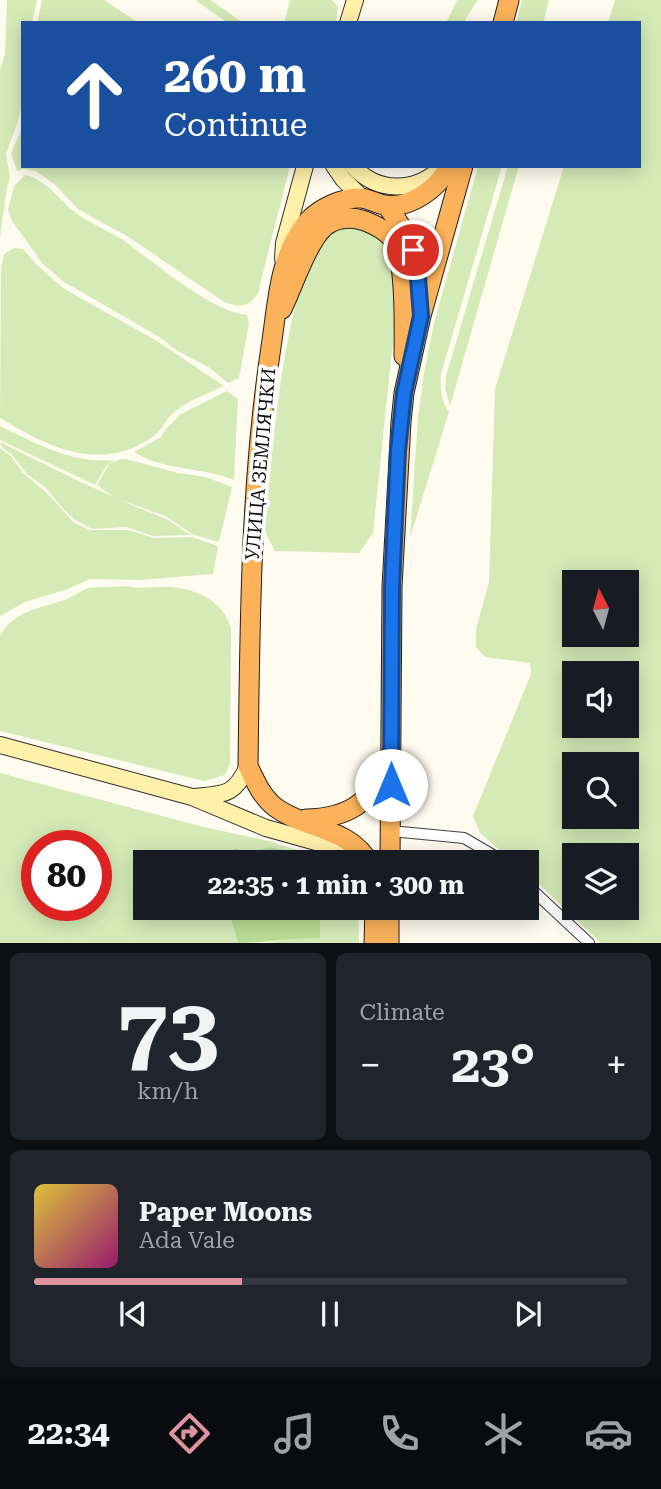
<!DOCTYPE html>
<meta charset="utf-8">
<style>
body{margin:0;font-family:"Roboto Serif",serif;background:#20242c;color:#f1f3f6;height:100vh;display:flex;flex-direction:column;font-size:26px;white-space:nowrap}
*{box-sizing:border-box;margin:0}
p{font-size:23px;color:#9ea1a6}
.icon{flex:none;width:38px;height:38px;fill:none;stroke:currentColor;stroke-width:2;stroke-linecap:round;stroke-linejoin:round}
.map{position:relative;height:943px;overflow:hidden}
.panel{display:flex;flex-direction:column;gap:10px;padding:10px;background:#0d0f14;flex:1}
.panel>*{flex:none}
.hud{position:absolute;left:21px;top:21px;width:620px;height:147px;border-radius:0px;box-shadow:0 4px 18px #0003;background:#1a4fa0;color:#fff;overflow:hidden}
.needle{width:46px;rotate:354deg}
.fabs{position:absolute;left:562px;top:570px;display:grid;gap:14px}
.fabs a{display:grid;place-items:center;width:77px;height:77px;border-radius:0px;background:#171b24;box-shadow:0 4px 18px #0003;font-size:35px}
.speed{position:absolute;left:21px;top:830px;display:flex;gap:14px;font-size:35px;font-weight:700;text-align:center}
.speed>*{display:grid;place-content:center;width:91px;height:91px;border-radius:50%;background:#171b24;box-shadow:0 4px 18px #0003;line-height:1}
.speed .limit{border:10px solid #d22;background:#fff;color:#111}
.pin{position:absolute;display:grid;place-items:center;width:60px;height:60px;color:#fff;margin:-30px;border:4px solid #fff;border-radius:50%;box-shadow:0 2px 7px #0007}
.me{position:absolute;width:77px;margin:-38px;rotate:0deg;stroke-linejoin:round;filter:drop-shadow(0 0 5px #0008)}
.turn{display:flex;align-items:center;gap:24px;height:147px;padding:0 28px;font-size:32px}
.turn .icon{width:91px;height:91px;stroke-width:2.5}
.turn b{display:block;font-size:49px;line-height:60px}
.big{font-size:52px;font-weight:700;line-height:1.1}
.panel .widget{flex:1;display:flex;flex-direction:column;justify-content:center;gap:10px;min-width:0;padding:0 24px;border-radius:10px;background:#20242c}
.panel .dial{align-items:center;gap:0}
.dial b{font-size:91px;line-height:1}
.song{display:flex;align-items:center;gap:21px}
.cover{width:84px;height:84px;border-radius:10px;background:linear-gradient(135deg,hsl(50 70% 55%),hsl(320 70% 35%))}
.played{height:7px;border-radius:4px;background:linear-gradient(90deg,#dd949e 35%,#363941 35%)}
.keys{display:flex;justify-content:space-around;direction:ltr}
.heat{display:flex;justify-content:space-between;align-items:center;font-size:38px;direction:ltr}
.panel .tiles{flex:1;display:grid;gap:10px;grid-template-columns:1fr 1fr}
.widget:last-child{grid-column:span 2}
.trip{position:absolute;left:133px;top:850px;width:406px;height:70px;border-radius:0px;background:#171b24;box-shadow:0 4px 18px #0003;font-weight:700;line-height:70px;text-align:center}
.dock{display:flex;height:112px;justify-content:space-around;align-items:center;background:#090b0e;color:#9ea1a6}
.dock .icon{width:49px;height:49px}
.dock .on{color:#dd949e}
.dock b{font-size:32px;color:#f1f3f6}
.map>svg:first-child{display:block}
</style>
<div class="map">
<svg width="661" height="943" viewBox="0 0 661 943">
<rect width="100%" height="100%" fill="#fffbef"/>
<g fill="#d5ebb7" fill-rule="evenodd">
<polygon points="7,0 37,0 32,23 23,23 21,107 19,118 6,154 10,177 7,188 0,237 0,70 5,54"/>
<polygon points="42,0 104,0 139,23 37,23"/>
<polygon points="195,0 211,0 243,23 228,23"/>
<polygon points="290,0 332,0 338,7 336,23 284,23"/>
<polygon points="457,0 478,0 463,23 446,23"/>
<polygon points="522,0 549,0 543,23 516,23"/>
<path d="M615 0H661V943H601L527 873V863H515L480 833 473 816 531 674 530 663 485 657 476 647V629L489 582 495 389 564 166H639V23H608ZM574 583H626V635H574ZM574 674H626V726H574ZM574 765H626V817H574ZM574 856H626V908H574Z"/>
<path d="M23 126V166H290L258 293C248 308 241 308 224 302L127 236 79 210 54 184 36 171 24 169 17 171 11 153Z"/>
<path d="M478 166H502L441 374C440 388 441 400 449 412L410 538 418 417 424 373 434 323Z"/>
<polygon points="508,166 519,166 450,406 445,388 446,376"/>
<path d="M25 175C46 179 60 201 76 213 91 224 108 230 123 240 156 263 208 310 247 315L249 323 239 378 228 383 210 368 176 350 161 338 64 282 42 263 12 221 8 210 14 186Z"/>
<path d="M345 225 371 231 389 248 395 268 396 312 373 533 359 553 275 551 265 532C272 465 282 282 327 236 332 231 339 228 345 225Z"/>
<path d="M14 248 23 249 36 264 63 288 157 341 224 386C207 394 186 401 172 414 165 420 162 430 155 435 103 474 49 448 0 418L1 268 4 254Z"/>
<path d="M227 391 238 399 234 480C203 467 163 471 134 452L161 437 165 430 181 414Z"/>
<path d="M0 426C37 444 73 464 115 460L107 465 95 485 0 440Z"/>
<path d="M0 442C56 470 107 496 164 518 174 522 182 531 192 535L152 536 127 527 92 529 75 520 64 510 46 488 27 474 12 455 1 446Z"/>
<polygon points="0,448 11,456 22,472 51,497 73,522 90,530 128,530 154,538 192,537 218,546 213,574 140,580 90,579 68,589 25,602 0,616"/>
<polygon points="120,459 126,459 178,473 206,477 232,487 219,542 194,535 165,516 115,498 97,485 109,464"/>
<path d="M127 586C143 590 156 586 172 587 199 590 223 601 231 628L230 765 225 775 204 781 0 731V636C14 610 39 609 64 600 73 597 81 590 89 588 94 587 119 587 127 586Z"/>
<path d="M0 773 200 826 273 842C294 852 320 851 340 863H325L324 857 269 847 250 853 235 848 223 863H145V908H228L238 943H0ZM37 845H96V905H37Z"/>
<polygon points="320,908 358,908 359,943 267,943 297,937 320,938"/>
</g>
<g fill="#badd95">
<polygon points="269,847 325,857 325,863 223,863 235,848 250,853"/>
<path d="M228 908H320V938C292 937 266 943 238 943Z"/>
</g>
<g fill="none" stroke-linecap="round" stroke-linejoin="round">
<g stroke="#414141" stroke-width="12">
<g id="minor">
<polyline points="391,831 464,838 493,855 502,863"/>
<polyline points="527,885 589,943"/>
</g>
</g>
<g stroke="#303030" stroke-width="18">
<g id="secondary">
<polyline points="348,23 355,0"/>
<polyline points="334,166 343,179 361,197"/>
<path d="M353 166C377 193 415 193 441 168"/>
<polyline points="283,259 284,243 305,166"/>
<polyline points="0,745 192,797 266,828 334,847 345,852 358,863"/>
<path d="M194 797C225 794 234 796 248 766"/>
</g>
</g>
<g stroke="#1f1f1f" stroke-width="21">
<g id="trunk">
<polyline points="503,23 509,0"/>
<path d="M387 206C414 242 417 258 420 302"/>
<path d="M282 309C292 288 308 241 324 227 336 217 350 216 365 221 375 225 384 229 392 238 407 257 404 331 404 356"/>
<path d="M306 819C349 818 369 803 389 765"/>
<path d="M369 863C351 828 304 829 275 807 262 797 255 781 248 766 250 625 250 487 271 347 278 303 278 257 308 221 320 208 342 198 360 198 368 198 377 204 385 205 410 209 439 188 449 166"/>
<polyline points="390,863 392,587 401,422 404,393 421,316 463,166"/>
<polyline points="374,943 375,908"/>
<polyline points="389,943 389,908"/>
</g>
</g>
<use href="#minor" stroke="#fff" stroke-width="10"/>
<use href="#secondary" stroke="#fff0aa" stroke-width="16"/>
<use href="#trunk" stroke="#fcb25a" stroke-width="19"/>
</g>
<g fill="none" stroke-linecap="round" stroke-linejoin="round">
<g stroke="#114b97" stroke-width="18">
<polyline id="route" points="391,785 392,587 398,451 404,393 421,316 418,278 413,250"/>
</g>
<use href="#route" stroke="#1a73e8" stroke-width="12"/>
</g>
<g text-anchor="middle" stroke-width="7" stroke-linejoin="round" paint-order="stroke">
<g font-size="19" fill="#0e0e0e" stroke="#fff">
<text transform="translate(260 464) rotate(-85)" y="7">УЛИЦА ЗЕМЛЯЧКИ</text>
</g>
</g>
</svg>
<div class="fabs">
<a><svg class="needle" viewBox="-14 -14 28 28"><path d="M0-13l5 13h-10z" fill="#e53935"/><path d="M0 13l5-13h-10z" fill="#9ea1a6"/></svg></a>
<a><svg class="icon" aria-label="sound" viewBox="0 0 24 24"><path d="M4 9h4l5-4v14l-5-4H4zM17 9q2 3 0 6"/></svg></a>
<a><svg class="icon" aria-label="search" viewBox="0 0 24 24"><circle cx="10" cy="10" r="6"/><path d="M15 15l6 6"/></svg></a>
<a><svg class="icon" aria-label="layers" viewBox="0 0 24 24"><path d="M12 4l9 5-9 5-9-5zM3 14l9 5 9-5"/></svg></a>
</div>
<div class="speed"><div class="limit">80</div></div>
<div class="pin" style="left:413px;top:250px;background:#d93025"><svg class="icon" aria-label="arrive" viewBox="0 0 24 24"><path d="M6 21V4h12l-3 4 3 4H6"/></svg></div>
<svg class="me" style="left:391px;top:785px" viewBox="-20 -20 40 40"><circle r="19" fill="#fff"/><path d="M0-13L10 11 0 6-10 11z" fill="#1a73e8"/></svg>
<div class="trip">22:35 · 1 min · 300 m</div>
<div class="hud">
<div class="turn"><svg class="icon" aria-label="ahead" viewBox="0 0 24 24"><path d="M12 20V5M6 11l6-6 6 6"/></svg><div><b>260 m</b>Continue</div></div>
</div>
</div>
<section class="panel">
<div class="tiles">
<div class="widget dial"><b>73</b><p>km/h</p></div>
<div class="widget"><p>Climate</p>
<div class="heat"><a>−</a><b class="big">23°</b><a>+</a></div>
</div>
<div class="widget">
<div class="song"><i class="cover"></i><div><b>Paper Moons</b><p>Ada Vale</p></div></div>
<div class="played"></div>
<div class="keys"><svg class="icon" aria-label="previous" viewBox="0 0 24 24"><path d="M18 5L8 12l10 7zM5 5v14"/></svg><svg class="icon" aria-label="pause" viewBox="0 0 24 24"><path d="M8 5v14M16 5v14"/></svg><svg class="icon" aria-label="next" viewBox="0 0 24 24"><path d="M6 5l10 7-10 7zM19 5v14"/></svg></div>
</div>
</div>
</section>
<nav class="dock">
<b>22:34</b>
<svg class="icon on" aria-label="directions" viewBox="0 0 24 24"><path d="M12 3l9 9-9 9-9-9zM9 14v-3h6M13 9l2 2-2 2"/></svg>
<svg class="icon" aria-label="music" viewBox="0 0 24 24"><path d="M9 18V5l10-2v13"/><circle cx="6" cy="18" r="3"/><circle cx="16" cy="16" r="3"/></svg>
<svg class="icon" aria-label="phone" viewBox="0 0 24 24"><path d="M5 4h4l2 5-3 2q2 4 5 5l2-3 5 2v4C11 20 4 13 5 4z"/></svg>
<svg class="icon" aria-label="climate" viewBox="0 0 24 24"><path d="M12 3v18M4 7l16 10M4 17L20 7"/></svg>
<svg class="icon" aria-label="car" viewBox="0 0 24 24"><path d="M5 17H2v-5l4-1 3-4h7l3 4 3 1v5h-3M9 17h6M6 11h13"/><circle cx="7" cy="17" r="2"/><circle cx="17" cy="17" r="2"/></svg>
</nav>
